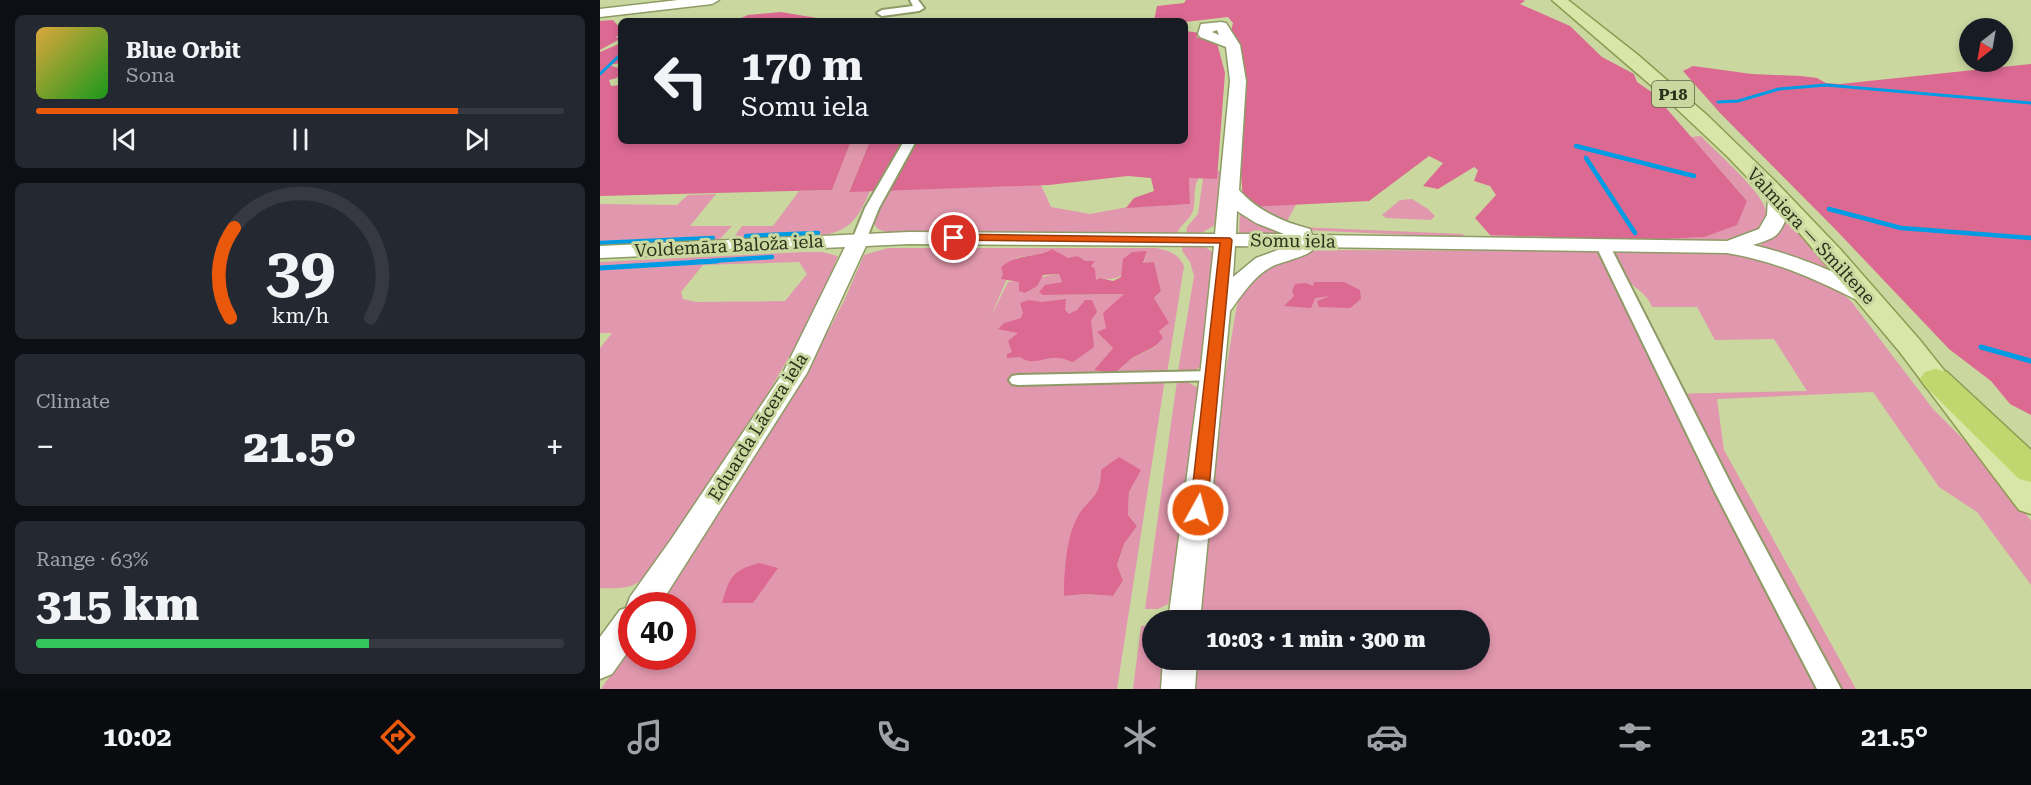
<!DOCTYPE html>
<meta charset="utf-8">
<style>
body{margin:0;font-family:"Roboto Serif",serif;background:#242831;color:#f1f3f6;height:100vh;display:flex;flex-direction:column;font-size:22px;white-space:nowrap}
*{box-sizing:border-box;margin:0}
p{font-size:20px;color:#9ea1a6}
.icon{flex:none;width:33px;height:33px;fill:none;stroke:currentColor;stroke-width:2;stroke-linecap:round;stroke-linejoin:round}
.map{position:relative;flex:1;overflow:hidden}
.drawer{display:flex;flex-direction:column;gap:15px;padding:15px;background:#0d0f14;width:600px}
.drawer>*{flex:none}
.hud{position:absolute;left:18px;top:18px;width:570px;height:126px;border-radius:9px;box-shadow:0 3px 9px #0003;background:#171b24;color:#f1f3f6;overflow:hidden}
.needle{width:39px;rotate:211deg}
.buttons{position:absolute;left:1359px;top:18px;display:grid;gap:12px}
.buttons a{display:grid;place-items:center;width:54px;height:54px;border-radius:50%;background:#171b24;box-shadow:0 3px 9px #0003;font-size:30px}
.speed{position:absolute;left:18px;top:592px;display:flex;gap:12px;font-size:30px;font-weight:700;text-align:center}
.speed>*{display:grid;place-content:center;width:78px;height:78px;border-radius:50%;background:#171b24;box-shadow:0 3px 9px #0003;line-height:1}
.speed .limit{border:9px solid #d22;background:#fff;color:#111}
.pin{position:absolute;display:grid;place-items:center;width:51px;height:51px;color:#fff;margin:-26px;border:3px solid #fff;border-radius:50%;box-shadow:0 2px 6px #0007}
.me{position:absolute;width:66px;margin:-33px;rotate:7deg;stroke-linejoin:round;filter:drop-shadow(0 0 4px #0008)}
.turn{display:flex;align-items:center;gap:21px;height:126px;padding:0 24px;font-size:27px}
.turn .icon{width:78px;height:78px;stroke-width:2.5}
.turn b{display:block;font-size:42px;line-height:51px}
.big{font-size:45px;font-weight:800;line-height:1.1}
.drawer .card{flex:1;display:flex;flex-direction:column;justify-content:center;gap:9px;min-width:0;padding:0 21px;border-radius:9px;background:#242831}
.drawer .dial{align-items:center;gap:0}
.dial svg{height:156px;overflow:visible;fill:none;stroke:#363941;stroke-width:7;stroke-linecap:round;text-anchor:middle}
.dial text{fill:#f1f3f6;stroke:none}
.song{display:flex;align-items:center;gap:18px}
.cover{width:72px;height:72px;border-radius:9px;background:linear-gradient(135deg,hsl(40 70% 55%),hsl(120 70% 35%))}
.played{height:6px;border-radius:3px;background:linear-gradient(90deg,#ea580c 80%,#363941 80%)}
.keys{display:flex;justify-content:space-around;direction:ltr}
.heat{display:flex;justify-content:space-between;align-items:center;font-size:33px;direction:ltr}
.charge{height:9px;border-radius:4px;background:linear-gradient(90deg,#34c759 63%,#363941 0)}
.trip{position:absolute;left:542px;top:610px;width:348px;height:60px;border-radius:30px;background:#171b24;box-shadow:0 3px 9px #0003;font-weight:800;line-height:60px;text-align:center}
.tab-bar{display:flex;height:96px;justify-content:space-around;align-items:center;background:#090b0e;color:#9ea1a6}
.tab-bar .icon{width:42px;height:42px}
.tab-bar .selected{color:#ea580c}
.tab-bar b{font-size:27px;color:#f1f3f6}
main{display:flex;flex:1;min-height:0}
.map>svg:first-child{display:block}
</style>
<main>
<section class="drawer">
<div class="card">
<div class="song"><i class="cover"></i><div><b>Blue Orbit</b><p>Sona</p></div></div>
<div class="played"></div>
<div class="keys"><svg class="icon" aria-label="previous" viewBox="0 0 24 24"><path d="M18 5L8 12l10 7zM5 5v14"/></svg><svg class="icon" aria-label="pause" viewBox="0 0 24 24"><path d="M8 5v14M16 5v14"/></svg><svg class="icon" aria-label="next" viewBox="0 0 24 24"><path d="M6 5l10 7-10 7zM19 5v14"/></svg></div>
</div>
<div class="card dial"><svg viewBox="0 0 100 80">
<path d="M14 69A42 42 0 1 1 86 69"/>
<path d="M14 69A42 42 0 0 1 16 23" stroke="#ea580c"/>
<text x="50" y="56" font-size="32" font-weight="700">39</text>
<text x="50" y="72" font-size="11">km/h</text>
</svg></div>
<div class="card"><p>Climate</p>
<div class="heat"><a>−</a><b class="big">21.5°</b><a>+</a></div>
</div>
<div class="card"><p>Range · 63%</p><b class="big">315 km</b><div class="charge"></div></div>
</section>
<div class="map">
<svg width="1431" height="689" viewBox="0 0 1431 689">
<rect width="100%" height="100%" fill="#cad8a0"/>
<g fill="#e197ae" fill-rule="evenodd">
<path d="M1101 136C1115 151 1166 195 1166 212 1167 226 1150 234 1138 237 1113 243 1086 241 1060 241 1005 242 950 240 894 238L890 235 1046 240 1104 237 1147 201 1091 137Z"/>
<path d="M251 141H270L249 191H270C260 213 254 228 229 234L136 239 134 237 142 226H173L199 191 232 190Z"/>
<polygon points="617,171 624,171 619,223 603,232 586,235 587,227 598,214 603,178 617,179"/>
<path d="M589 178H599C591 189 598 205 591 215 586 223 580 225 577 234L286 232 278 229 273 223 289 190 441 185 451 207 490 214 528 207 590 204Z"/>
<polygon points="116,194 90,226 132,226 119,240 0,246 0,204 77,205 88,195"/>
<polygon points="812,199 828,209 835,216 831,220 786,218 782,215 800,200"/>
<polygon points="697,203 688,219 689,220 682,221 648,207"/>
<polygon points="640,213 644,213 687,234 639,235"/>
<polygon points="1185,222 1193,224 1231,267 1224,269 1161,247 1161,244 1176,234"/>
<polygon points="698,227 864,234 862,237 856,237 703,230"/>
<polygon points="583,243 605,247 614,253 601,366 593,372 578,371 594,276 590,262 582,251"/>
<path d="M288 248H556C568 250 579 254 584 266L567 373 457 374 452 383 565 379 517 689H1L31 646 32 657H82V606H60L200 385 244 301 264 255ZM452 249 468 259 478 256 485 261H494L491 266 495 281 500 278C523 283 531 267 547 252L543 264 554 262 561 291 554 298 568 323 559 331 555 347 531 359 514 374 494 370 513 348 498 332 506 328 525 294 451 295 462 282 459 274 408 282 390 318 416 258C428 254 443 257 452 249ZM540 470 529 492 528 515 537 526 524 544 517 565 523 581 513 596 486 594 464 596 477 518 491 502 501 486Z"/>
<path d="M721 250 994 251 1002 255 1066 394 1207 391 1174 339 1115 340 1097 307H1052C1044 285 1018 286 1015 253L1026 251 1150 254 1230 283 1251 301 1333 409 1399 475 1431 521V585L1377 512 1339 487 1273 392 1117 399 1124 450 1256 689H595L598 660H879V621H601L617 424 636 310 644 283 661 269 694 254Z"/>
<path d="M205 252H222L238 256C194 368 119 465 56 567 37 588 28 589 0 588V348L12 333H0V262ZM199 262 207 274 185 301 96 302 83 299 81 292 103 265Z"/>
<polygon points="577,381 586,381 598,388 572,593 568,604 558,609 545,609"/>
<polygon points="552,625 552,660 564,660 560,689 533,689 541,626"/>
</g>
<g fill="#dc6992">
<polygon points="586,0 923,0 925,1 920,4 970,26 1002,57 1034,74 1037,82 1053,93 1147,201 1137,225 1104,237 1046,240 890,235 875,218 896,195 890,186 874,181 878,170 874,167 838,189 823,186 843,163 829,156 769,201 648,207 643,201 631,31 633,23 628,17 585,22 554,21 557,6 584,3"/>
<polygon points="181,12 217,18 214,21 134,21 148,15"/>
<polygon points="13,20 20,28 21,33 16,37 20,39 0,50 0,21"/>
<polygon points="585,31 601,33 596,37 617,43 625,73 617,179 589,178 590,204 526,208 534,198 554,191 551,178 528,176 449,185 249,192 270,141 585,141"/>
<polygon points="21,43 21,63 9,65 21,69 17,78 9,80 11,86 21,85 21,141 251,141 232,190 0,196 0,52"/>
<polygon points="1431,64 1431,415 1410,404 1391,381 1349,349 1236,230 1120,113 1083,71 1093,66 1152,74 1201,76 1217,78 1226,83 1240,84"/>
<path d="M452 249 468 258 478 256 485 261H495L491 266 495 269 496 280 500 278 513 281 521 277 523 259 532 252 547 251 543 263 554 262 561 291 554 298 569 323 559 331 563 338 554 347 532 358 514 374 494 370 513 348 497 332 506 328 503 313 524 294 443 295 439 292 445 285 462 282 459 274 443 275 437 286 425 293 419 291V282L401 279 403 274 401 267C419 252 441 258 452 249Z"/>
<polygon points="714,282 744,282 760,290 761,299 750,308 719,307 717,301 730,296 715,298 711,308 684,306 694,296 692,291 695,284 706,283 713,286"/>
<path d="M466 299 465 310 469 314 477 310 485 300H492L497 312 491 320 494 347 473 362C469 361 463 358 459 358 446 356 432 367 420 357L407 358V354L412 352 408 341 418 333 398 329 404 323 421 318 423 313 420 303 429 300 441 302Z"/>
<path d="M519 457 541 470 529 492 528 515 537 526 524 544 517 565 523 581 513 596 486 594 464 596C464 574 466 538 477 518 488 497 501 500 501 470Z"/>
<path d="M159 563 178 568 153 603H122C130 576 132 571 159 563Z"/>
</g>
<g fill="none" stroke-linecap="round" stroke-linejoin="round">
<g stroke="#009ce3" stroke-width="3">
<polyline points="0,74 21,54"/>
<polyline points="1118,102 1138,101 1179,89 1226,85 1431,103"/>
</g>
<g stroke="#009ce3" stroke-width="4.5">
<polyline points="976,146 1094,176"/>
<polyline points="986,158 1035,233"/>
<polyline points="1229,209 1301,228 1431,238"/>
<polyline points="146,236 218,233"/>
<polyline points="0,243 113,238"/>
<polyline points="94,262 172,257"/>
</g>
<g stroke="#009ce3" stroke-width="5">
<polyline points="0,268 117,261"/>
<polyline points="1381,347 1431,361"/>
</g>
<g stroke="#8e9b66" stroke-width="4">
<g id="street">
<polygon points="310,0 318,0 324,8 319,11 282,16 277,13 282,10 313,6"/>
<polygon points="304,141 316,141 279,208 266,240 264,243 254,243 252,240 265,208"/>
<polygon points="1003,242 1010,246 1135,492 1241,689 1217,689 1115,492 996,246"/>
<polygon points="613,371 619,372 622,376 619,380 418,385 412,384 409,380 412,376 418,375"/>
</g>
</g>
<g stroke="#8e9b66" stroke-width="3">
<g id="secondary">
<polygon points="78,0 119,0 112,4 0,17 0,9"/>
<path d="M621 22 626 23 640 45 646 81 639 190C658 211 683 222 710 229L712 235 1127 241 1159 229 1167 215 1168 198 1171 194H1185C1193 205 1184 232 1172 238 1166 241 1159 243 1153 245 1196 255 1235 272 1275 291L1278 296 1275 301 1267 303 1259 301C1216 279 1175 261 1127 253L712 247 713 249C708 257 682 261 671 267 653 277 642 295 630 311L600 621H568L600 376 614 246 309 244 266 246 207 373 59 606H32V646L12 674 0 679V637L20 610 26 608 30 597 70 541 183 373 245 247 0 258V246L309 232 615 234 630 81 626 47 600 37 598 34 601 24ZM617 30 619 35 612 32ZM637 211 656 223 684 234H636ZM635 246 686 247 656 258 633 277Z"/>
<polygon points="563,660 597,660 595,689 561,689"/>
</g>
</g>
<g stroke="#8c9c51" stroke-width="3">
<polygon id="primary" points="952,0 968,0 1038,55 1108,116 1175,181 1240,249 1319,339 1431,479 1431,514 1419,510 1299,351 1192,224 1128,157 1060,93"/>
</g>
<g stroke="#8c9c51" stroke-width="3">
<polygon id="highway" points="1336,369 1347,372 1431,450 1431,482 1419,479 1325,386 1320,379 1325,372"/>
</g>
<use href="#street" fill="#fff" fill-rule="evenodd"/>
<use href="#secondary" fill="#fff" fill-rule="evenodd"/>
<use href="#primary" fill="#d9e6a8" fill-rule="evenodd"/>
<use href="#highway" fill="#c0d66e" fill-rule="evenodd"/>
</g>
<polygon fill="#ea580c" stroke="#983908" stroke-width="1.5" points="354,234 630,238 632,240 607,510 604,515 592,515 590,510 620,243 350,240 350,235"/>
<g text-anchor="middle" stroke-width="6" stroke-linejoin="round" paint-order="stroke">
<rect fill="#cad8a0" stroke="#5b6342" stroke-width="1.5" x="1052" y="81" width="42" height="26" rx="4.5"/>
<g font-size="16" font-weight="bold" fill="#2b311a">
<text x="1073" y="100">P18</text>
</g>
<g font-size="18" fill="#2b311a" stroke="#cad8a0">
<text transform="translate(1211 236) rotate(47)" y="6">Valmiera — Smiltene</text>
<text transform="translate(693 241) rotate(1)" y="6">Somu iela</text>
<text transform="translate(129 246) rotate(-3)" y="6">Voldemāra Baloža iela</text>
<text transform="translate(158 427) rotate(-58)" y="6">Eduarda Lācera iela</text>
</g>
</g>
</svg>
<div class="buttons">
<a><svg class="needle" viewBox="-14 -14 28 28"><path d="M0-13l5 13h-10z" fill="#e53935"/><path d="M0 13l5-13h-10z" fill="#9ea1a6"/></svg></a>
</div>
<div class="speed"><div class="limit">40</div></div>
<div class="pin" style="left:354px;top:238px;background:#d93025"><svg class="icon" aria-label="arrive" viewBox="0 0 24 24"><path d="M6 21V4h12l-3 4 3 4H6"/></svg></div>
<svg class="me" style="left:598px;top:510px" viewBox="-20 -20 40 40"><circle r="17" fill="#ea580c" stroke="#fff" stroke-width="3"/><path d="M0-11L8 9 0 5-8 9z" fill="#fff"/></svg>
<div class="trip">10:03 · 1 min · 300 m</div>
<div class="hud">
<div class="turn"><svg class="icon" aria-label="left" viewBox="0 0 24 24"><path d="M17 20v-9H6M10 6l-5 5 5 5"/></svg><div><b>170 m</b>Somu iela</div></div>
</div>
</div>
</main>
<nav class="tab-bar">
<b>10:02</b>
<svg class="icon selected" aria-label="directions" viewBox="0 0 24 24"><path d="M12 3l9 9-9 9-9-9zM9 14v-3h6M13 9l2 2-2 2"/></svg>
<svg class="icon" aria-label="music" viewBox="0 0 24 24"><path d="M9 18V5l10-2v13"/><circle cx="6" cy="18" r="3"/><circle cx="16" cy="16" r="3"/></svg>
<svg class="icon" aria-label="phone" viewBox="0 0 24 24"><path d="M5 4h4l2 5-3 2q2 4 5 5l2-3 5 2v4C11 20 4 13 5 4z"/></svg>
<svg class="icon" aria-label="climate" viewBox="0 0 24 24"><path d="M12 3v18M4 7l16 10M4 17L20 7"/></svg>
<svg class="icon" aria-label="car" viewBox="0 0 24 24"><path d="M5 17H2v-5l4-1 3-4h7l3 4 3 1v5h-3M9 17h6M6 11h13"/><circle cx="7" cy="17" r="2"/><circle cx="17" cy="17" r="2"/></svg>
<svg class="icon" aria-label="filters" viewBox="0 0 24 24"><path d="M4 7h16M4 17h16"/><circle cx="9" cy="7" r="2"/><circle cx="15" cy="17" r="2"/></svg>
<b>21.5°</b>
</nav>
